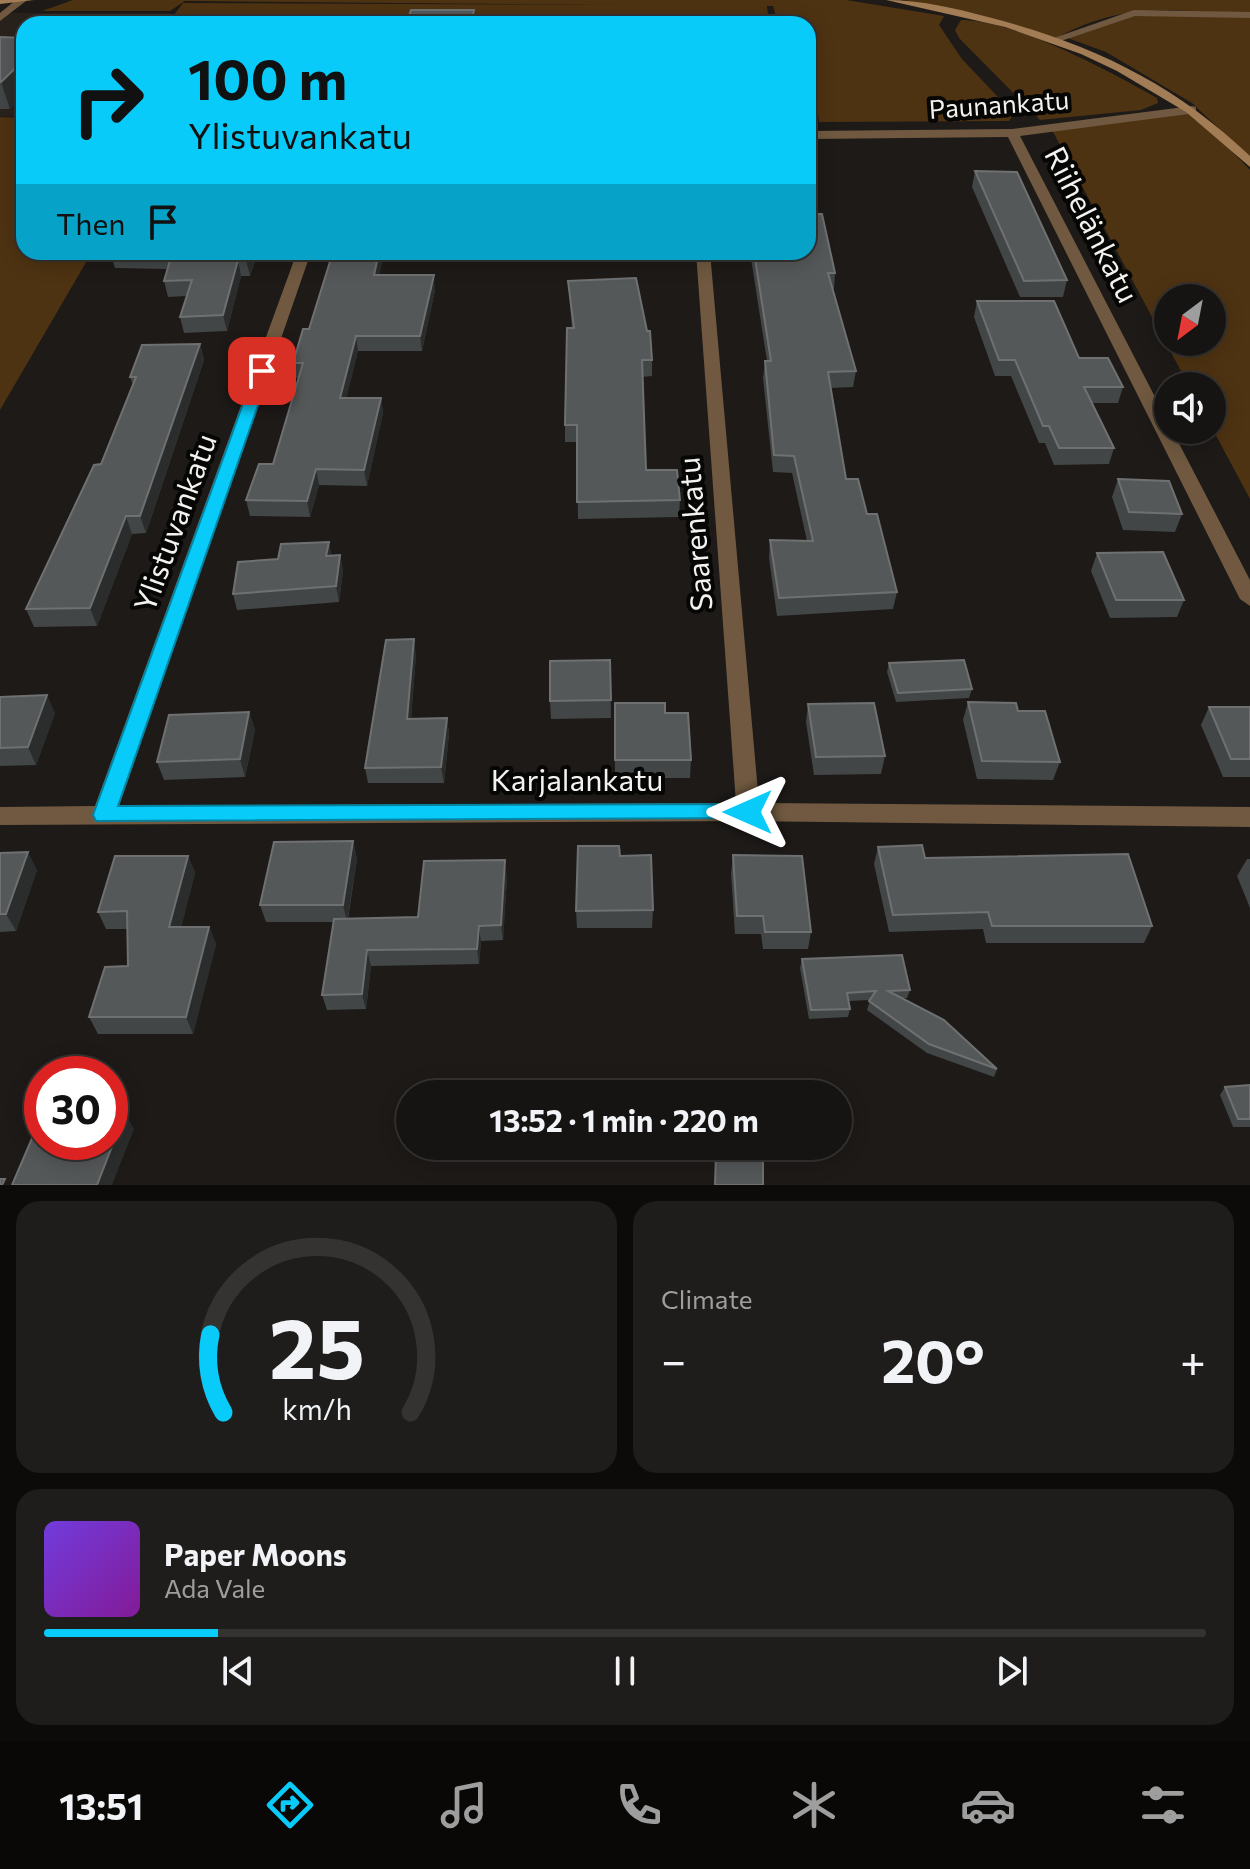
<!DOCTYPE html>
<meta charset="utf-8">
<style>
body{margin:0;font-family:Commissioner,sans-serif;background:#1f1d1b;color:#f1f3f6;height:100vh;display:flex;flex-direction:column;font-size:30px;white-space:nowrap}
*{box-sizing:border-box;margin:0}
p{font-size:26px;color:#9e9e9f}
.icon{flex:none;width:44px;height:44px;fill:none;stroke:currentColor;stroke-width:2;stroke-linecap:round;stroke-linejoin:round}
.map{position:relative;height:1185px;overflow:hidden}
.drawer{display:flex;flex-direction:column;gap:16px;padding:16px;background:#0c0b0a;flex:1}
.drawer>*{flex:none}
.hud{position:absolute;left:16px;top:16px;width:800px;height:244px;border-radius:24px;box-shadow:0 4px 20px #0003,0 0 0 2px #353332;background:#08cbf9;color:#111;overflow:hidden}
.needle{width:52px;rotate:212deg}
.buttons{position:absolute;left:1154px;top:284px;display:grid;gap:16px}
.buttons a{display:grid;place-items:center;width:72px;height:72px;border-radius:50%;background:#161412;box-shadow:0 4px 20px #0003,0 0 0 2px #353332;font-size:40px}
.speed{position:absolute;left:24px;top:1056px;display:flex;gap:16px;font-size:40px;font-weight:700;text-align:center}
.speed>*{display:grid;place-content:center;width:104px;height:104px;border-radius:50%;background:#161412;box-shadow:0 4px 20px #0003,0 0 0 2px #353332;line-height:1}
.speed .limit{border:12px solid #d22;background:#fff;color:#111}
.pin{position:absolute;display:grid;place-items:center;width:68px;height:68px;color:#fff;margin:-34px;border-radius:16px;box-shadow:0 4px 12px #0006}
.me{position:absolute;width:88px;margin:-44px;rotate:270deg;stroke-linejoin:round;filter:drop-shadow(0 0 6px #0008)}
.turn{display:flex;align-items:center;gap:28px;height:168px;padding:0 40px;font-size:36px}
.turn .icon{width:104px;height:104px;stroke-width:2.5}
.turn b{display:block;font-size:56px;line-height:68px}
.then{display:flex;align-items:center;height:76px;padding:0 40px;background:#0003;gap:16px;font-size:30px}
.big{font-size:60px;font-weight:700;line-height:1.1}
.drawer .tile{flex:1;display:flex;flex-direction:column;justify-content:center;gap:12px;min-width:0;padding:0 28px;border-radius:24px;background:#1f1d1b}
.drawer .dial{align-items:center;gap:0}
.dial svg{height:208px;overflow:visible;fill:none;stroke:#353332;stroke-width:7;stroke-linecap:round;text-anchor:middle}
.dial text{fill:#f1f3f6;stroke:none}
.song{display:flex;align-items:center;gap:24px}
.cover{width:96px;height:96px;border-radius:12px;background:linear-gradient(135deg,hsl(260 70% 55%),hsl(290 70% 35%))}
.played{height:8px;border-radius:4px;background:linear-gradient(90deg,#08cbf9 15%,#353332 15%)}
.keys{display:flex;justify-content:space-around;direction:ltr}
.heat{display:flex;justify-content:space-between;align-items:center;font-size:44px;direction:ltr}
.drawer .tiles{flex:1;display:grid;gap:16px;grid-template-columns:1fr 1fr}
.tile:last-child{grid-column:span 2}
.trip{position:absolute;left:396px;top:1080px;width:456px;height:80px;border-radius:40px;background:#161412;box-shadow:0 4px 20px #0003,0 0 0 2px #353332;font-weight:700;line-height:80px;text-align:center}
.tabs{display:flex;height:128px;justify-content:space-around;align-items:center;background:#090807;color:#9e9e9f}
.tabs .icon{width:56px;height:56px}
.tabs .selected{color:#08cbf9}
.tabs b{font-size:36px;color:#f1f3f6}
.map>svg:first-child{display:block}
</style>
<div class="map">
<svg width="1250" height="1185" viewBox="0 0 1250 1185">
<rect width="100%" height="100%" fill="#1d1a18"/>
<polygon fill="#29221c" points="0,13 170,13 161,24 24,24 24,117 0,116"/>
<g fill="#4e3312" fill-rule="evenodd">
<polygon points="73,0 846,0 944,16 939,25 962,59 1014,114 1009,121 819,122 808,24 778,24 773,6 767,6 769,24 167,24 183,3 625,5 185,1 170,11 42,11"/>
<path d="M904 0H1250V14C1174 11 1126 0 1056 38Z"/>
<polygon points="1140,13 1250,17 1250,158 1192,103 1106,52 1065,37"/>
<path d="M961 20C1016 20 1109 71 1157 98L1158 103 1141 110 1040 120 959 38 955 30Z"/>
<path d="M1192 110 1250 170V499L1212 428V386H1189L1052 130ZM1168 298H1212V342H1168Z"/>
<polygon points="0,117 24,118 24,252 92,252 0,410"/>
</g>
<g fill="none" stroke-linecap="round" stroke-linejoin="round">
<polygon fill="#705940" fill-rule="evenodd" points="16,0 26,1 0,21 0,13"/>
<g fill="#705940" fill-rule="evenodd">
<polygon points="1134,10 1250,12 1250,18 1135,16 1058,42 1048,40"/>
<polygon points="1192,106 1196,107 1196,113 1020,136 1168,422 1168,430 1172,430 1250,580 1250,606 1240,599 1008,137 808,139 808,131 1012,129"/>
<polygon points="297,252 311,252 119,806 736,803 696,252 710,252 759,803 1250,807 1250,827 748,821 0,825 0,807 95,806"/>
</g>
<g fill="#a17c54" fill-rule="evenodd">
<polygon points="0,0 34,0 0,4"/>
<path d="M886 0C921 0 954 8 988 17 1090 43 1174 83 1250 156V167L1186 112 1117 71 1081 54 1005 27Z"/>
</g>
</g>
<g fill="#424647">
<polygon points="0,37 10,109 0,109"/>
<polygon points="975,171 1067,280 1063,297 1020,297 972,187"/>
<polygon points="110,252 258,252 250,276 241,276 227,331 184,333 180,317 187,296 168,297 164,281 167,269 115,268"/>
<polygon points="333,252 384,252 379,275 435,290 422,351 358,351 346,398 381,398 383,413 367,486 319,485 310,517 250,516 246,500 273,464 298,378 296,378 293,363 309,329"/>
<polygon points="750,252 808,252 835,273 834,289 832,289 856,371 853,387 831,388 846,479 867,514 897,592 893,609 777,616 769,558 770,540 807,541 792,473 773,472 763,378 765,361 767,361"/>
<polygon points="568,281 652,360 652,376 642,377 646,470 680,500 679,517 578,519 577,442 565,442 565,425 572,328"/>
<polygon points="977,301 1079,358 1123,387 1118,403 1092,403 1114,448 1109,464 1054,465 1045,443 1039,443 1011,376 995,376 974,317"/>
<polygon points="200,344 204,360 146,533 132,534 97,626 34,627 26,609 101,464 133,385 130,377"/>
<polygon points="1118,479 1182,514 1175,532 1123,530 1112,497"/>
<polygon points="1097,553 1184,600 1177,617 1110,618 1091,571"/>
<polygon points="340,555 343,571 339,602 237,610 233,594 331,556"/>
<polygon points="416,654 411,719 447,718 449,734 444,783 368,783 365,768"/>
<polygon points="610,660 611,718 551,719 550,701"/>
<polygon points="889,663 972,689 969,698 896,702 887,672"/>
<polygon points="0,697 55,713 36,765 0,766"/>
<polygon points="968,702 1018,711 1060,762 1053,780 977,779 963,720"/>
<polygon points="615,703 665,713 691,760 690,778 615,778"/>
<polygon points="808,704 885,756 881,774 814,775 806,722"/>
<polygon points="1209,707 1250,707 1250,777 1223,777 1201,725"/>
<polygon points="249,712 255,730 245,777 164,780 157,762"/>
<polygon points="353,841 357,859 348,919 418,917 507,876 503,940 481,941 479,964 371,966 366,1009 327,1010 322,995 334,922 266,922 260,905"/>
<polygon points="878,847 925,858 1152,926 1144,943 986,943 983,929 889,932 874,864"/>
<polygon points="0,853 37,870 16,931 0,932"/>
<polygon points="733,855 811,932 808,949 763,949 761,934 735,934 731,873"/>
<polygon points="188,856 195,873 181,927 209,927 216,944 193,1034 98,1034 89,1017 128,966 128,929 106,929 98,912"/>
<polygon points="620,856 653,910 652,928 577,928 576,911"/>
<polygon points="1247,859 1250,859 1250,908 1237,876"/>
<polygon points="802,959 910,990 907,998 903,998 997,1069 994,1077 927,1053 867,1010 870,1000 849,1001 850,1009 848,1017 809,1019 800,968"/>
<polygon points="1250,1085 1250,1127 1233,1127 1220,1095 1225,1087"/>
</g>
<g fill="#2b2d2c">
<polygon points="474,10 476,24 471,24"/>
<polygon points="24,60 24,95 10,109 1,82"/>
<polygon points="249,252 258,252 250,276 246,260"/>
<polygon points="379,252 384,252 376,290 374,275"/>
<polygon points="238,260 241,276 227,331 223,315"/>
<polygon points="434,275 435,290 422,351 420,336"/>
<polygon points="356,336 358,351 343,413 340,398"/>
<polygon points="200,344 204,360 146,533 140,516"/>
<polygon points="381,398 383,413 367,486 364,470"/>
<polygon points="316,469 319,485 310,517 307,501"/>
<polygon points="126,516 132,534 97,626 90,608"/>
<polygon points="329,542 332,557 326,556"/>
<polygon points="340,555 343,571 339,602 336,586"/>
<polygon points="414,639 416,654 410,734 407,719"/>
<polygon points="47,695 55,713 36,765 28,747"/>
<polygon points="249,712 255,730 245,777 240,759"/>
<polygon points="447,718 449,734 444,783 441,767"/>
<polygon points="353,841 357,859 347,922 343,905"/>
<polygon points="28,852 37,870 16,931 6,914"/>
<polygon points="188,856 195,873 177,944 169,927"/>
<polygon points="505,860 507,876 503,940 501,925"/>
<polygon points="479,926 481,941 479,964 477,949"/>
<polygon points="209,927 216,944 193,1034 186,1017"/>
<polygon points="367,950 371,966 366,1009 362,994"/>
<polygon points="125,1113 134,1129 112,1185 97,1185"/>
</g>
<g fill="#555859" stroke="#6e7071" stroke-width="2">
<polygon points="411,10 474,10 471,24 236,24 240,16 409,16"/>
<polygon points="0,37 24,38 24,60 1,82 0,82"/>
<polygon points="975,171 1017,172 1067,280 1024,281"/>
<polygon points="808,214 822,214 835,273 828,273 856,371 828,372 846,479 858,479 867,514 877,514 897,592 779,598 770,540 813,541 794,456 774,455 765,361 771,361 754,252 808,252"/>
<polygon points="110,252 249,252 246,260 238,260 223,315 180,317 192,280 164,281 172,254"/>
<polygon points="333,252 379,252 374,275 434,275 420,336 356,336 340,398 381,398 364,470 316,469 307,501 246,500 259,464 273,464 303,363 293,363 303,329 309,329"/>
<polygon points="636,278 647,331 650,331 652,360 642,360 646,470 677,470 680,500 577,502 577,425 565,425 567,328 574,328 568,281"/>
<polygon points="977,301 1054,301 1079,358 1108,358 1123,387 1084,387 1114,448 1059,448 1049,426 1043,426 1015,360 999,360"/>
<polygon points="200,344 140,516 126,516 90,608 26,609 94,465 101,464 136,377 130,377 142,345"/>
<polygon points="1118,479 1169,481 1182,514 1129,512"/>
<polygon points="329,542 326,556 340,555 336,586 233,594 238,562 278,559 281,544"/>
<polygon points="1163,552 1184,600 1116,600 1097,553"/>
<polygon points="414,639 407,719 447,718 441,767 365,768 386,640"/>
<polygon points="610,660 611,700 550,701 550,661"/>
<polygon points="964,660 972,689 898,693 889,663"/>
<polygon points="47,695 28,747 0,748 0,697"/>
<polygon points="968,702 1016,703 1018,711 1045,711 1060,762 982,761"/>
<polygon points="615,703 665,703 665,713 688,713 691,760 615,760"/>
<polygon points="874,703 885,756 816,757 808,704"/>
<polygon points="1209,707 1250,707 1250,759 1231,759"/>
<polygon points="249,712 240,759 157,762 169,715"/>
<polygon points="353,841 343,905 260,905 274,842"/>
<polygon points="922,845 925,858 1128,854 1152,926 992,926 988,912 893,915 878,847"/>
<polygon points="578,846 619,846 620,856 651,855 653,910 576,911"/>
<polygon points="28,852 6,914 0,914 0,853"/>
<polygon points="733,855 802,856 811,932 765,932 763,916 737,916"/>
<polygon points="115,856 188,856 169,927 209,927 186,1017 89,1017 105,967 128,966 127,911 98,912"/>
<polygon points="505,860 501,925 479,926 477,949 367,950 362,994 322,995 334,919 418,917 424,861"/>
<polygon points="902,955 910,990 888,991 944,1020 997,1069 929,1044 869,1001 876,991 847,993 850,1009 811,1010 802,959"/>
<polygon points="1250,1085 1250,1119 1238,1119 1225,1087"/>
<polygon points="110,1112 125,1113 97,1185 12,1185 42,1115 42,1142 110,1142"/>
<polygon points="716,1154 763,1158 763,1185 715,1185"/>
<polygon points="0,1179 5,1179 2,1185 0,1185"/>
</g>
<polygon fill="#08cbf9" stroke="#0584a2" stroke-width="2" points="262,366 270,371 118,806 748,804 758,812 755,818 96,821 93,815 255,371"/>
<g text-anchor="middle" stroke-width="8" stroke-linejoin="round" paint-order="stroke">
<g font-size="26" fill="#f3f2f0" stroke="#060605">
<text transform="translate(999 105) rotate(-4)" y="9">Paunankatu</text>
</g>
<g font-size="30" fill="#f3f2f0" stroke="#060605">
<text transform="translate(1091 225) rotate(63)" y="10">Riihelänkatu</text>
<text transform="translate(176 523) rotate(-70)" y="10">Ylistuvankatu</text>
<text transform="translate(696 534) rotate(-95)" y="10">Saarenkatu</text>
<text x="577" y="791">Karjalankatu</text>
</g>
</g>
</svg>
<div class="buttons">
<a><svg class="needle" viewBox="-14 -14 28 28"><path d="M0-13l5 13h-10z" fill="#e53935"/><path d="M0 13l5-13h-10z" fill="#9e9e9f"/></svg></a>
<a><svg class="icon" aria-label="sound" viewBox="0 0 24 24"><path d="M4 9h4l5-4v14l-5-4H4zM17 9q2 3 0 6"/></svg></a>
</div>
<div class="speed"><div class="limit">30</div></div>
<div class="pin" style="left:262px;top:371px;background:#d93025"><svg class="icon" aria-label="arrive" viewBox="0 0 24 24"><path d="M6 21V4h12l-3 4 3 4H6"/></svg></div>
<svg class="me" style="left:748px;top:812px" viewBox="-20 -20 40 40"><path d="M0-17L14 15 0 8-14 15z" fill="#08cbf9" stroke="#fff" stroke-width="4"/></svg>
<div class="trip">13:52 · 1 min · 220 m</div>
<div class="hud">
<div class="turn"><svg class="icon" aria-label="right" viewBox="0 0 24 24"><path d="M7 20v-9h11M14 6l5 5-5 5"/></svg><div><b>100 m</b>Ylistuvankatu</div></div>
<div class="then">Then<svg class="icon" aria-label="arrive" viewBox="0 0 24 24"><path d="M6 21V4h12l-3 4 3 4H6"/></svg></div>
</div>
</div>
<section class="drawer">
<div class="tiles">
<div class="tile dial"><svg viewBox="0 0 100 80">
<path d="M14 69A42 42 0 1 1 86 69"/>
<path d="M14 69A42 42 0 0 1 9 39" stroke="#08cbf9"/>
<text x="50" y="56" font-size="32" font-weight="700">25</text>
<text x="50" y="72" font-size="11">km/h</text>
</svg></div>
<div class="tile"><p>Climate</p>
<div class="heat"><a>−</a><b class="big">20°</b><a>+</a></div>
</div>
<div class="tile">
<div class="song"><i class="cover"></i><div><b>Paper Moons</b><p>Ada Vale</p></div></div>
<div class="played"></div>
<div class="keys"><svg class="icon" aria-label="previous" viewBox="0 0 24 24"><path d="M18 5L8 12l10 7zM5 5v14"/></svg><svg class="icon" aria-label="pause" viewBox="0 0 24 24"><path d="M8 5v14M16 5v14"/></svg><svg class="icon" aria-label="next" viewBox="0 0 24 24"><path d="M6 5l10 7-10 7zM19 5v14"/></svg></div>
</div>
</div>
</section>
<nav class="tabs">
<b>13:51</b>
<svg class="icon selected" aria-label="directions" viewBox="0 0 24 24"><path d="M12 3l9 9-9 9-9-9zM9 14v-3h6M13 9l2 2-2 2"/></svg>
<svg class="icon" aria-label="music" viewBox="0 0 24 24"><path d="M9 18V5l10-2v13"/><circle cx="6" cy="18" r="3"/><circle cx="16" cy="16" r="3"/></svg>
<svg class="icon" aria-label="phone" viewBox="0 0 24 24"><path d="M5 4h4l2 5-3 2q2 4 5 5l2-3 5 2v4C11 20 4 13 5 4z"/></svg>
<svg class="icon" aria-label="climate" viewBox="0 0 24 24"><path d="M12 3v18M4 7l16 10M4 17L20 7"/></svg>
<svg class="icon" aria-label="car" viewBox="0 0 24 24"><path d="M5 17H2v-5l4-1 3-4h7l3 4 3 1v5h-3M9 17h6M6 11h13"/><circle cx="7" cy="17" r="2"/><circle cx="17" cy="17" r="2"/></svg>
<svg class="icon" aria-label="filters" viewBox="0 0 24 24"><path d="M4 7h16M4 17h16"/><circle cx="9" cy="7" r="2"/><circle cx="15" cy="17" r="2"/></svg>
</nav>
